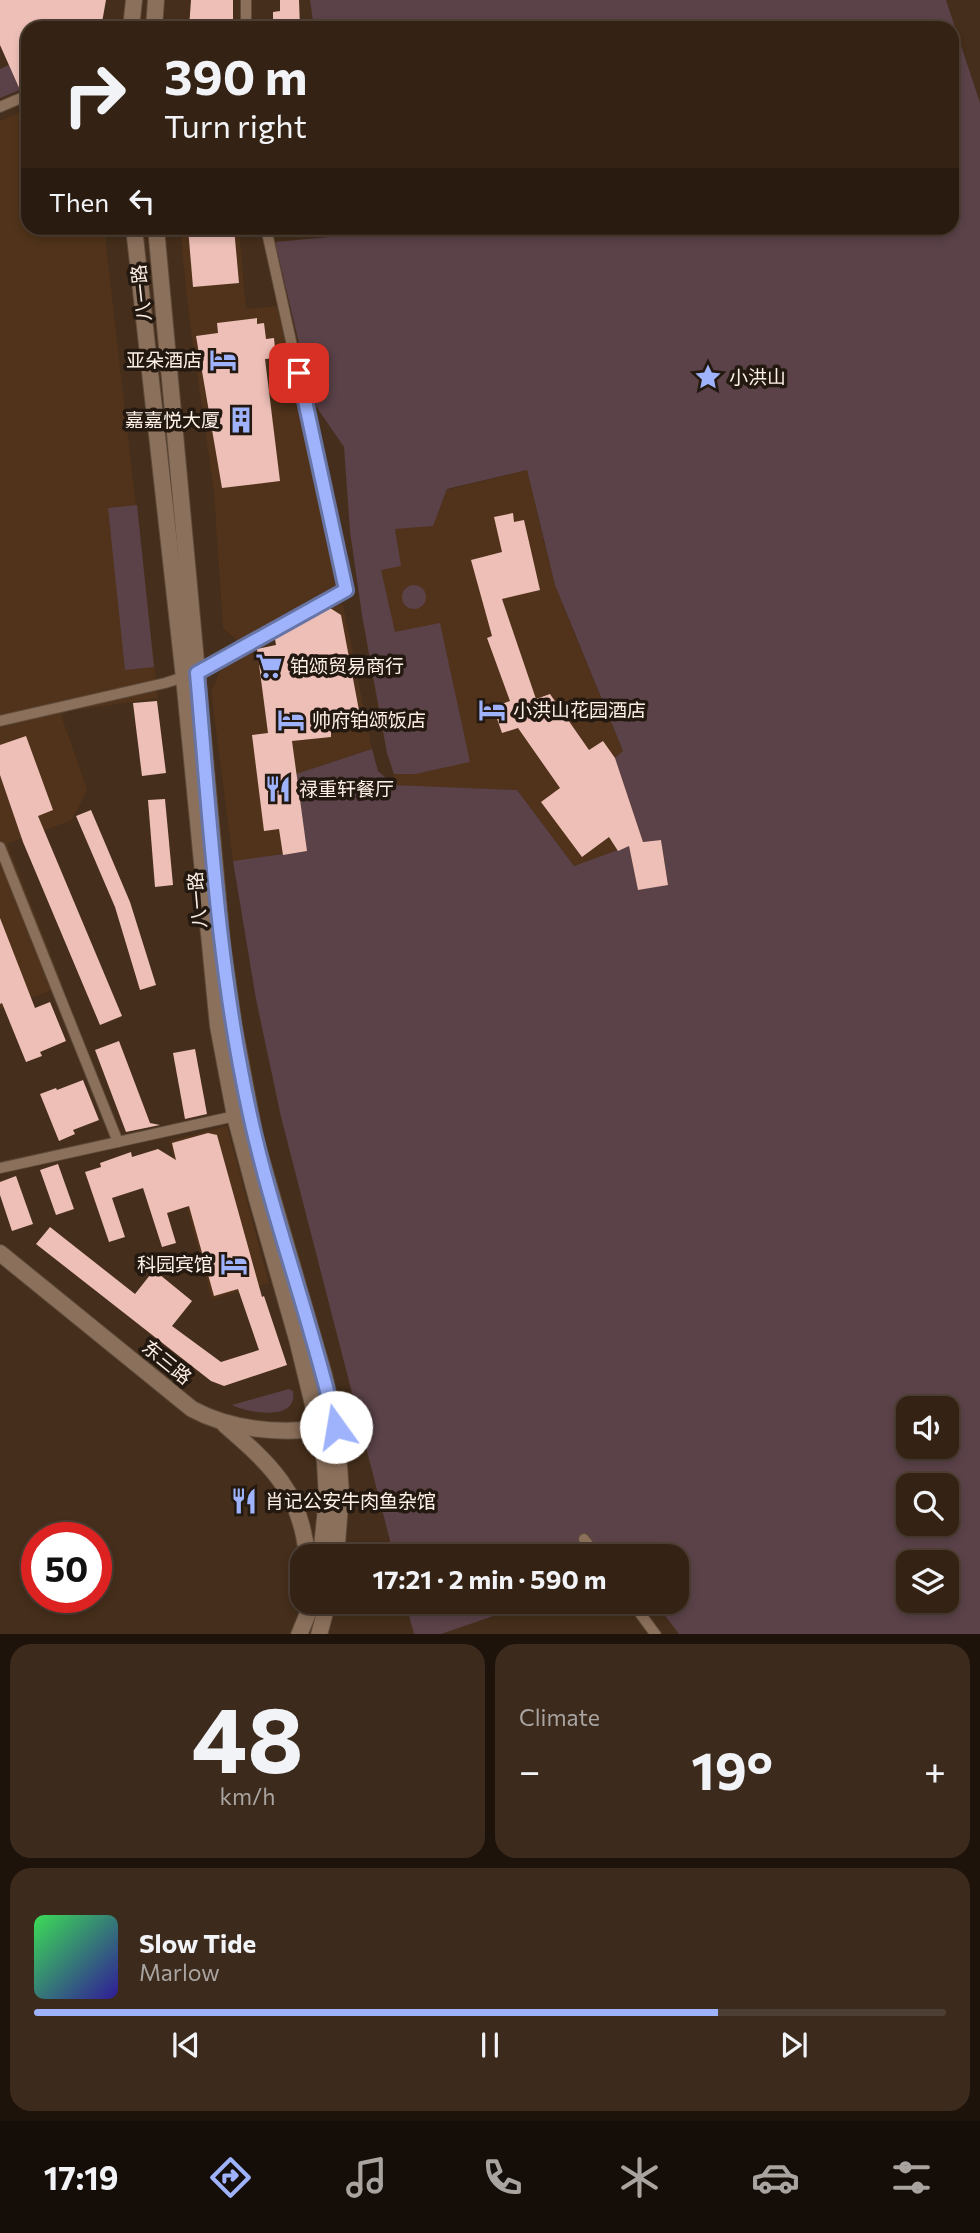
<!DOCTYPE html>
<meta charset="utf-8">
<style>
body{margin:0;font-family:Commissioner,"Noto Sans SC",sans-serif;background:#3c2a1d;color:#f1f3f6;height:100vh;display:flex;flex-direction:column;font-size:26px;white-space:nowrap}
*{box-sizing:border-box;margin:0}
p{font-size:23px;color:#a9a4a0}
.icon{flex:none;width:38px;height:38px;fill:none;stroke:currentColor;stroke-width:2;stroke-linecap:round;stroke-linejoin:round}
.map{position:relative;height:1634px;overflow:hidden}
.details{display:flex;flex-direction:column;gap:10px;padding:10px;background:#1d130b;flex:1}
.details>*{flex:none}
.hud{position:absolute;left:21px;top:21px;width:938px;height:214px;border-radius:21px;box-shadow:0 4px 10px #0003,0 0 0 2px #4e3f34;background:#342214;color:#f1f3f6;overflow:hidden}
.buttons{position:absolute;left:896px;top:1396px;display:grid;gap:14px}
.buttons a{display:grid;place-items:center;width:63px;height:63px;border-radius:14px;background:#342214;box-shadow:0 4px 10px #0003,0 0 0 2px #4e3f34;font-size:35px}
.speed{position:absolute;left:21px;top:1522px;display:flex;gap:14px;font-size:35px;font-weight:700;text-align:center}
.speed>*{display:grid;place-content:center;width:91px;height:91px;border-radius:50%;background:#342214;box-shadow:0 4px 10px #0003,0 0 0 2px #4e3f34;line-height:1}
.speed .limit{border:10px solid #d22;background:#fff;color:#111}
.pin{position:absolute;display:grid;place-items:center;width:60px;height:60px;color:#fff;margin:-30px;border-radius:14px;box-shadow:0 4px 10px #0006}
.me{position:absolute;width:77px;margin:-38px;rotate:347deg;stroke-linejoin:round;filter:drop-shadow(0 0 5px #0008)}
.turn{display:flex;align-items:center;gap:24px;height:147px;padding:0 28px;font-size:32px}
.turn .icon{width:91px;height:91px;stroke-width:2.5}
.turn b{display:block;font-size:49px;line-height:60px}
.then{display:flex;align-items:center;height:66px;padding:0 28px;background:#0003;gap:14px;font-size:26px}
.big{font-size:52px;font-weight:700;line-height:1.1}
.details .tile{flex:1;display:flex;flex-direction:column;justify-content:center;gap:10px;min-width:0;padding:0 24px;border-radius:21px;background:#3c2a1d}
.details .dial{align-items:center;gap:0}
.dial b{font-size:91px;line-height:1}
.song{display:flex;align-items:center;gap:21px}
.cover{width:84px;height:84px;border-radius:10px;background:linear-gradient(135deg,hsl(130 70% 55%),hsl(250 70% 35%))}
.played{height:7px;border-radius:4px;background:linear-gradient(90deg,#9fb3fd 75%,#4e3f34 75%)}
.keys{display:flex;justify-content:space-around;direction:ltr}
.heat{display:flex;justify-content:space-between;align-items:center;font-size:38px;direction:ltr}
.details .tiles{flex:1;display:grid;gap:10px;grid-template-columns:1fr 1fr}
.tile:last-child{grid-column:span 2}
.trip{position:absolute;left:290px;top:1544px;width:399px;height:70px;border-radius:21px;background:#342214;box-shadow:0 4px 10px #0003,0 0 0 2px #4e3f34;font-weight:700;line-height:70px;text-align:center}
.tab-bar{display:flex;height:112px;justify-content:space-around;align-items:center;background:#150e08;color:#a9a4a0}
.tab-bar .icon{width:49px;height:49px}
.tab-bar .current{color:#9fb3fd}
.tab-bar b{font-size:32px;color:#f1f3f6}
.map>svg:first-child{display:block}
</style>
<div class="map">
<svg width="980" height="1635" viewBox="0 0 980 1635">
<rect width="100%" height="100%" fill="#452e1b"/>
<g fill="#50331a">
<polygon points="28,108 28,228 104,228 158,698 69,711 61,715 87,790 72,820 7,844 63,986 0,1009 0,121"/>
<polygon points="180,228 239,228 246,309 277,306 317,479 339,584 239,642 223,628 214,492 189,316"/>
<polygon points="527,470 548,558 565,611 623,751 644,842 661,840 668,885 638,890 629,847 574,866 517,790 394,785 394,774 387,753 371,669 350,531 432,526 447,490"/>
<polygon points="332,604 343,604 372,749 296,774 307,851 233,861 211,691 221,670 257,647 276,645 274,638"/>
<polygon points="227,1126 269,1283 212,1299 169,1141"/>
</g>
<g fill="#5a4248" fill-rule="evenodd">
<path d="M310 0H946L980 103V1634H679L654 1601H677V1556H394L281 1117 256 999 233 861 306 851 296 774 372 749 378 771 394 785 517 790 574 866 629 846 638 890 668 884 661 840 643 842 615 758 623 751 555 585 527 470 447 489 433 526 395 529 401 566 381 570 395 632 440 623 470 762 415 774H394L387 753 362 615 350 531 344 447 313 402 275 242 330 237 335 228H952V28H314ZM908 1409H947V1447H908ZM908 1486H947V1524H908ZM908 1563H947V1601H908Z"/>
<polygon points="9,65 20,90 0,98 0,69"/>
<polygon points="137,505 154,667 125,670 108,508"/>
<circle cx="414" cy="597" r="12"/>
<path d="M289 1389 293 1391C298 1422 248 1413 232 1405Z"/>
<polygon points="405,1601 537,1601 441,1634 414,1634"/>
</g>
<g fill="#edbfb7">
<polygon points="0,0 106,0 101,28 28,28 28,86 20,90 0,45"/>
<polygon points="191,0 233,0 233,28 189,28"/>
<polygon points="280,0 299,0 300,28 273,28 273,12 280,11"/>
<polygon points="188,228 234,228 239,283 193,287"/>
<polygon points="257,318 257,324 264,323 266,339 274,338 276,358 265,359 280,481 222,488 196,336 218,333 217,323"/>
<polygon points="513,513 514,522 524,520 540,590 502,599 536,699 550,694 589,750 603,741 615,758 643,842 661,840 668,885 638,890 629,846 618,851 609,837 582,857 541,802 560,788 518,728 502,733 493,707 510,701 487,638 492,636 471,560 502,552 494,517"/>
<polygon points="330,608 341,615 361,721 331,727 331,737 292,741 307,851 283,855 279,829 264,831 252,735 268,733 257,649 276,645 275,639"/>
<polygon points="157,701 166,773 142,776 133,703"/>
<polygon points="26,736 53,810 38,816 122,1016 100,1025 23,842 0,775 0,745"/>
<polygon points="165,799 173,885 155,887 148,800"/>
<polygon points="91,810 130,902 156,985 140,990 115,907 76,816"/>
<polygon points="0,918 35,1008 50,1002 66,1041 40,1052 42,1056 26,1062 2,1003 0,1004"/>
<polygon points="119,1041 150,1123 160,1125 126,1132 95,1050"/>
<polygon points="195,1049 207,1114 185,1119 173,1053"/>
<polygon points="83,1080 99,1120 73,1130 75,1134 59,1141 40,1094 56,1088 57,1090"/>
<polygon points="208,1133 217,1135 262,1297 264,1296 287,1365 224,1386 211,1381 36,1244 50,1227 135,1294 154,1270 192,1301 172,1326 221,1362 259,1350 238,1289 214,1296 189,1206 167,1213 176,1243 162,1247 143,1188 112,1198 125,1237 109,1242 85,1172 101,1167 100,1163 131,1152 132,1157 158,1149 176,1160 172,1143"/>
<polygon points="58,1164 74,1209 56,1215 40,1170"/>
<polygon points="16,1176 33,1224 12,1231 0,1195 0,1182"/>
</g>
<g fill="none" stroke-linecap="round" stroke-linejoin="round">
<g stroke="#5d4a3a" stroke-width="12">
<g id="street">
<polyline points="246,0 246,28"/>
<polyline points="0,107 28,95"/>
<polyline points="0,721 165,683 197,673 346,590 266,228"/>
<polyline points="0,847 118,1142"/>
<polyline points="0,1168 235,1116"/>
<polyline points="584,1539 597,1556"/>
<polyline points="631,1601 656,1635"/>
</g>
</g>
<g stroke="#5d4a3a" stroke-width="18">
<g id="secondary">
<polyline points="131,28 134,0"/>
<polyline points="154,28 156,0"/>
<polyline points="134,228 184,678 218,1026 235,1116 257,1199 297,1339 319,1429 325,1462 327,1499 321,1556"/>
<polyline points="156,228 222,943 234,1027 255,1138 324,1375 336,1427 341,1493 336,1556"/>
<path d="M0 1253 192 1409C233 1431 280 1434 327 1428"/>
<path d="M225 1425C271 1465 301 1492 307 1556"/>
<polyline points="299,1635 313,1601"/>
<polyline points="319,1635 328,1601"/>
</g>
</g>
<use href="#street" stroke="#8b705b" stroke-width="10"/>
<use href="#secondary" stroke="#8b705b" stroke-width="16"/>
</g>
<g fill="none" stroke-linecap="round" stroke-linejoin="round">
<g stroke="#6774a4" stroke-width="18">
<path id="route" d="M299 373 346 590 197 673C210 821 218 970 250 1115 273 1220 312 1322 336 1427"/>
</g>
<use href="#route" stroke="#9fb3fd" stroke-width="12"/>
</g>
<defs>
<g id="hotel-bare" transform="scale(2.1)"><path d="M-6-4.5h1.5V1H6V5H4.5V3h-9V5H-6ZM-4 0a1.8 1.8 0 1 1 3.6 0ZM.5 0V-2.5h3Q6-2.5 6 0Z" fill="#9fb3fd" stroke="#241910" stroke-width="2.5" paint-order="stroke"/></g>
<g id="sight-bare" transform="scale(2.1)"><path d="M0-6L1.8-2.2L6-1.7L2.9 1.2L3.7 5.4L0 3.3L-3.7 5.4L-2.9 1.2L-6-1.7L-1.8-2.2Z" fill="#9fb3fd" stroke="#241910" stroke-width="2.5" paint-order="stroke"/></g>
<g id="building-bare" transform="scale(2.1)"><path d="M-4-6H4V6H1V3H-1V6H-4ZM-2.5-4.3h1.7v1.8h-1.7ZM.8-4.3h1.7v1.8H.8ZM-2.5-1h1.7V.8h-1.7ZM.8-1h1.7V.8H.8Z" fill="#9fb3fd" stroke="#241910" stroke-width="2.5" paint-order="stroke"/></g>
<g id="supermarket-bare" transform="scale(2.1)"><path d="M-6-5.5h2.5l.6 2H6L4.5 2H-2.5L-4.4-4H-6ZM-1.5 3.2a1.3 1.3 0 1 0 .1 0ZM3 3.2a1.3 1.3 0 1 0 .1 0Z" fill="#9fb3fd" stroke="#241910" stroke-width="2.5" paint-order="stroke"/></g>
<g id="restaurant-bare" transform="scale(2.1)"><path d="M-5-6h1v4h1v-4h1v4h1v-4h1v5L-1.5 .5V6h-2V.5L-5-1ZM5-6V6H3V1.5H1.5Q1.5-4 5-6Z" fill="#9fb3fd" stroke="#241910" stroke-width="2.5" paint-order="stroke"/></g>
</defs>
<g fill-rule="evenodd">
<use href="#hotel-bare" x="223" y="360"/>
<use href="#sight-bare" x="708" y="377"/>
<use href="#building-bare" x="241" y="420"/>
<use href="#supermarket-bare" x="269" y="666"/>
<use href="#hotel-bare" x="492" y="710"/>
<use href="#hotel-bare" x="291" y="720"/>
<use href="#restaurant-bare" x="278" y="789"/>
<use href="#hotel-bare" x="234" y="1264"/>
<use href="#restaurant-bare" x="244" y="1501"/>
</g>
<g text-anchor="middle" stroke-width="7" stroke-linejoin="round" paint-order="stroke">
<g font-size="19" fill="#fdf0e7" stroke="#241910">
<text transform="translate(141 293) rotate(-96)" y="7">八一路</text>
<text transform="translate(197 900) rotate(-95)" y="7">八一路</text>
<text transform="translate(167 1362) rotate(39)" y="7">东三路</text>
</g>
<g font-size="19" fill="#fdf0e7" stroke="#241910" text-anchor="start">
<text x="202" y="367" text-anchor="end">亚朵酒店</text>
<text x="729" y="384">小洪山</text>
<text x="220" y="427" text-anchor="end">嘉嘉悦大厦</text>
<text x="290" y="673">铂颂贸易商行</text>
<text x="513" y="717">小洪山花园酒店</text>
<text x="312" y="727">帅府铂颂饭店</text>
<text x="299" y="796">禄重轩餐厅</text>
<text x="213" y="1271" text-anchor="end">科园宾馆</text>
<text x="265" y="1508">肖记公安牛肉鱼杂馆</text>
</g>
</g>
</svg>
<div class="buttons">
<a><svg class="icon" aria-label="sound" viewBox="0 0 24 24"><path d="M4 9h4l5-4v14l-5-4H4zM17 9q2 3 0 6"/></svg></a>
<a><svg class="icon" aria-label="search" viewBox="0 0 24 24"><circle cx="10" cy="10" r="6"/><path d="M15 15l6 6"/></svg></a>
<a><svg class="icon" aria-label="layers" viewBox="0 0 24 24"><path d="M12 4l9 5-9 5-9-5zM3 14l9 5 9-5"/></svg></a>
</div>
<div class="speed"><div class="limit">50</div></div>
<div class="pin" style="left:299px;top:373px;background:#d93025"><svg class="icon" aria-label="arrive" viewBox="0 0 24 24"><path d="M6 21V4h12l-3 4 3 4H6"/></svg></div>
<svg class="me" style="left:336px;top:1427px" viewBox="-20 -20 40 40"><circle r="19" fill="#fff"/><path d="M0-13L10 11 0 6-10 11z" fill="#9fb3fd"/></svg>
<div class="trip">17:21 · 2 min · 590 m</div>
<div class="hud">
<div class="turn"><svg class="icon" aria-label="right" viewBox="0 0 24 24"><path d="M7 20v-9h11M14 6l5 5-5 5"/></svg><div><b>390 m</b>Turn right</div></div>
<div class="then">Then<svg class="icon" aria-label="left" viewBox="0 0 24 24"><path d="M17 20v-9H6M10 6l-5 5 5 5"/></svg></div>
</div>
</div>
<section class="details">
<div class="tiles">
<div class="tile dial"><b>48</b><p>km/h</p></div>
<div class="tile"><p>Climate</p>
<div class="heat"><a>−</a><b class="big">19°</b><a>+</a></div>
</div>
<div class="tile">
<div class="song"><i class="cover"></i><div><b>Slow Tide</b><p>Marlow</p></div></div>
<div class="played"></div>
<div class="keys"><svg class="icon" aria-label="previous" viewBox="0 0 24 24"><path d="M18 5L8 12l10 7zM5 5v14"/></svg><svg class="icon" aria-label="pause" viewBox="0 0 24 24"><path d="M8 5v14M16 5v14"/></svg><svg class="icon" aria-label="next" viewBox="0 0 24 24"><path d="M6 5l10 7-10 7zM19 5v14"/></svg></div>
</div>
</div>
</section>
<nav class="tab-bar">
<b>17:19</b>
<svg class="icon current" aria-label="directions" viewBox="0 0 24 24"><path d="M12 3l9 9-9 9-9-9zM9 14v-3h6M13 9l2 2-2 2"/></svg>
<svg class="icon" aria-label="music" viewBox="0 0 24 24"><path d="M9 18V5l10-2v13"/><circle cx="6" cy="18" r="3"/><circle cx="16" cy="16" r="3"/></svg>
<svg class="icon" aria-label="phone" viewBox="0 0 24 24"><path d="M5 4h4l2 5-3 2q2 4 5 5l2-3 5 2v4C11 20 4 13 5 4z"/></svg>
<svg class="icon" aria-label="climate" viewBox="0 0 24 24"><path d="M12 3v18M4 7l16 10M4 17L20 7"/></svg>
<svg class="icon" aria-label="car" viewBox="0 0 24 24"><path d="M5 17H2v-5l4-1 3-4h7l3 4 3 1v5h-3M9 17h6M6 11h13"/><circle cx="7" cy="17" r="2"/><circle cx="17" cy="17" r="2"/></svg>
<svg class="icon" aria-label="filters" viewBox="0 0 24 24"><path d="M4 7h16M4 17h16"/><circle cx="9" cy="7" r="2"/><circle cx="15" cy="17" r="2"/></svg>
</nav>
